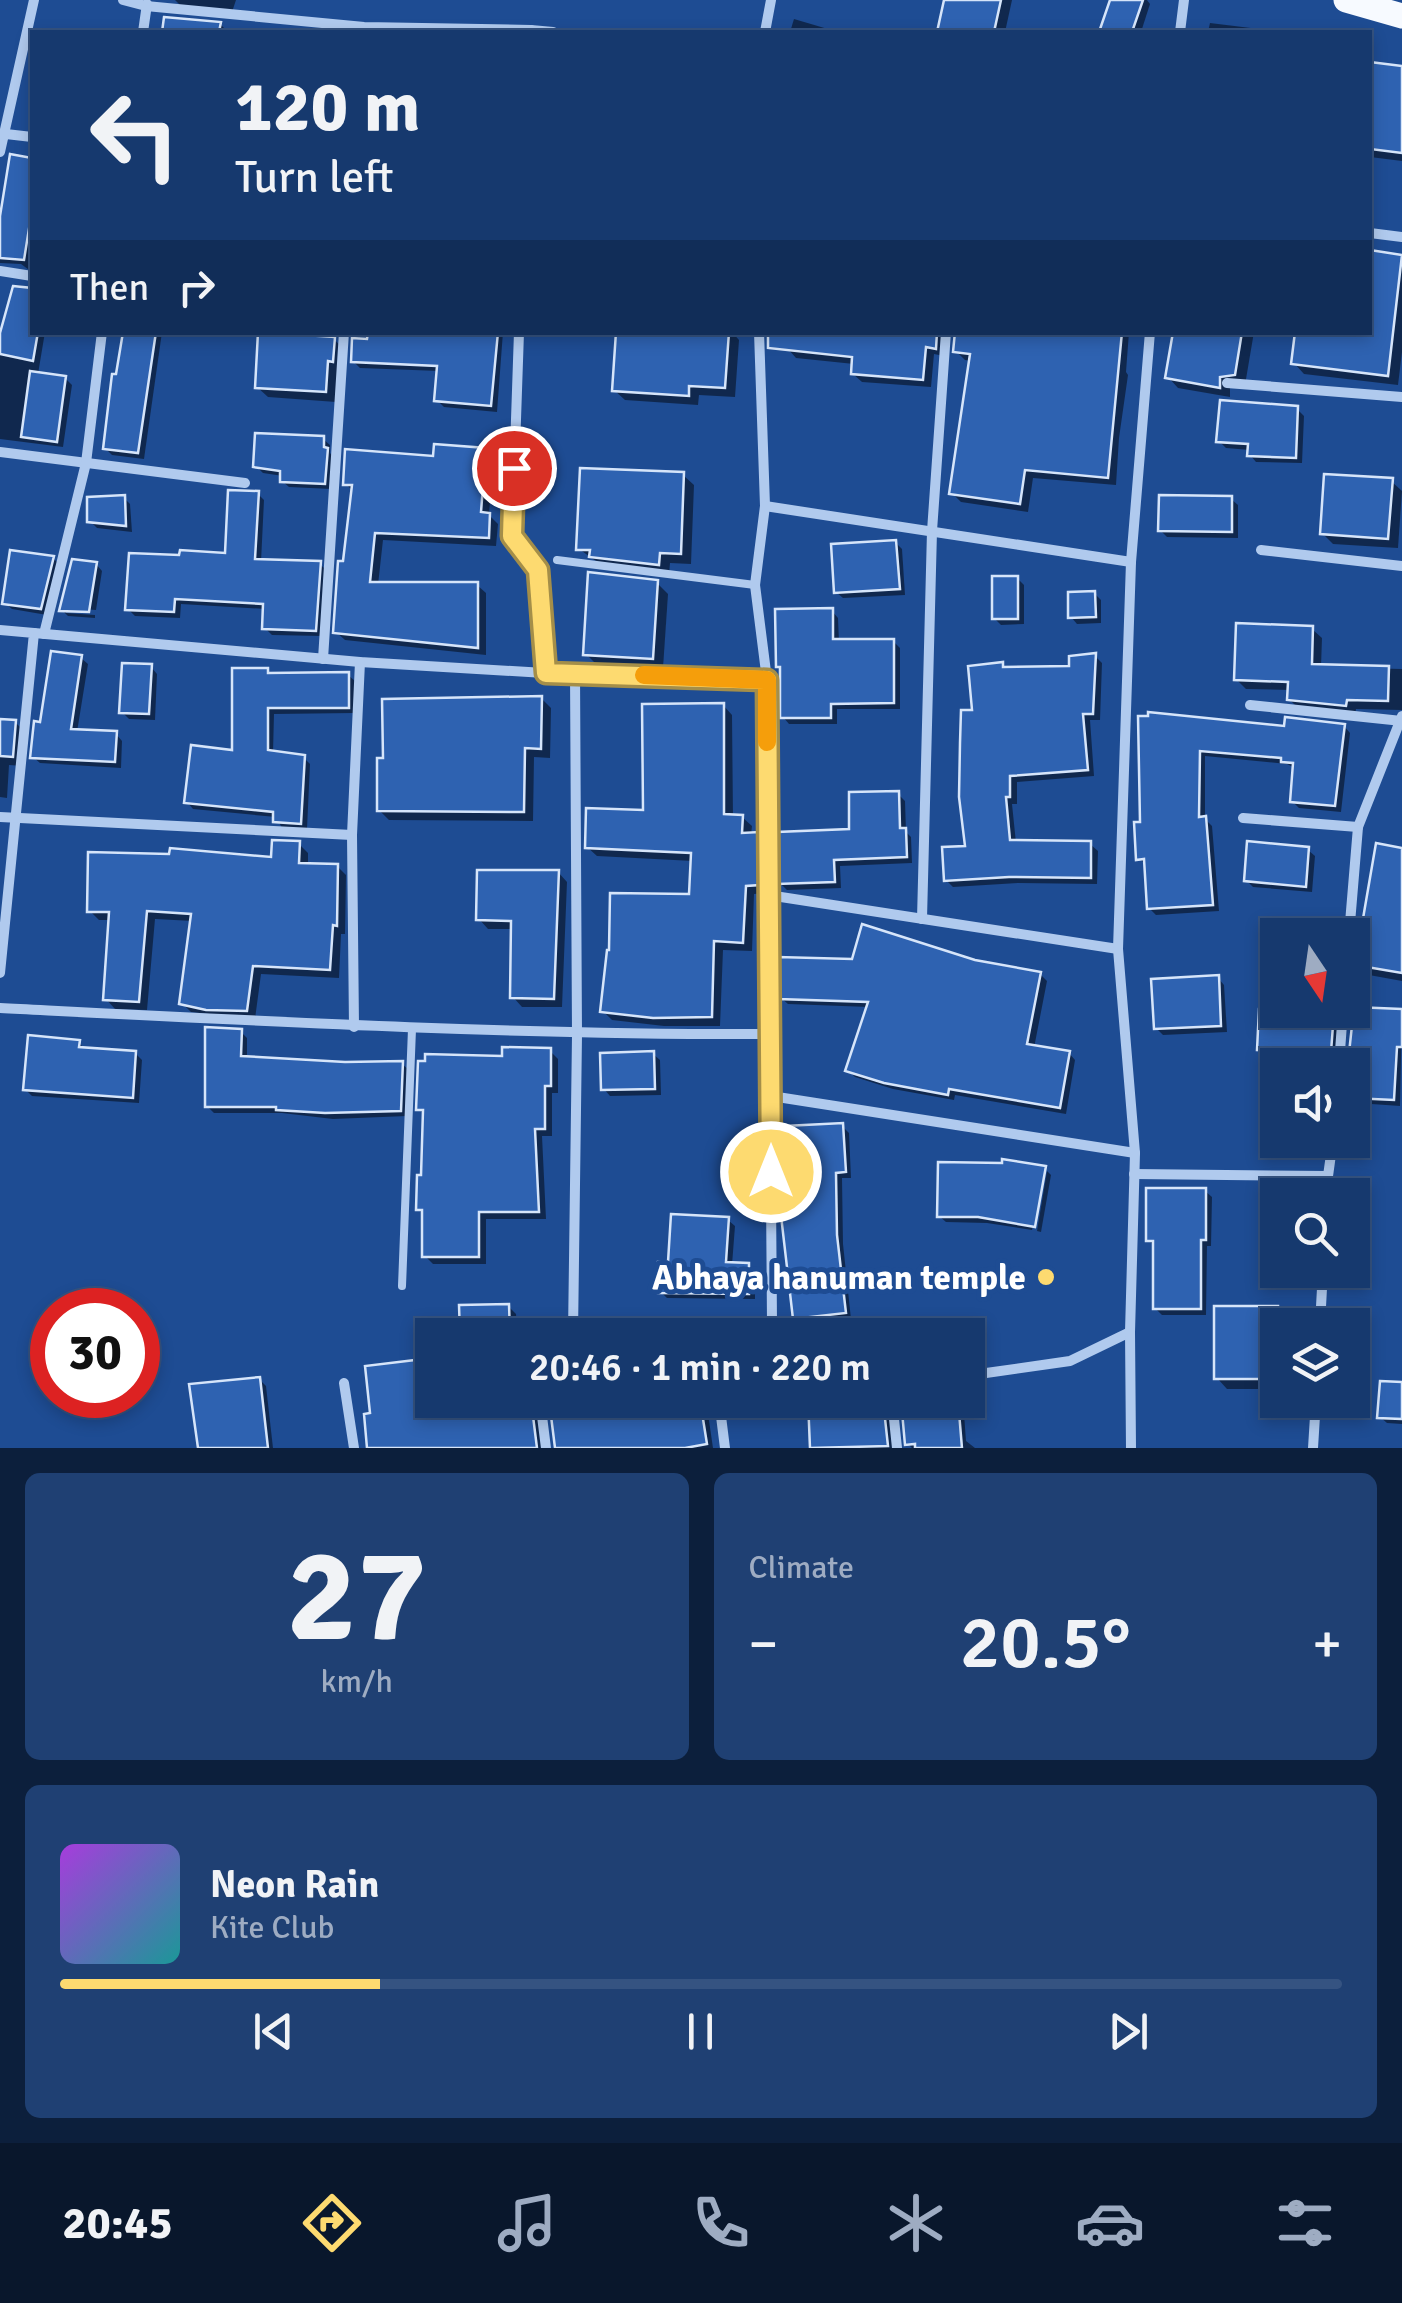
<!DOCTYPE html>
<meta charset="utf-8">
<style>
body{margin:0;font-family:Signika,sans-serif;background:#1f4073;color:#f1f3f6;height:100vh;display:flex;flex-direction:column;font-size:38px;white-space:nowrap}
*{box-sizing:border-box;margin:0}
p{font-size:32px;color:#9eacc2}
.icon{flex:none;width:55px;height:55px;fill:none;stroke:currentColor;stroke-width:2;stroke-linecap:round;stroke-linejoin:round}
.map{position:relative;height:1448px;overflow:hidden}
.details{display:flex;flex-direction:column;gap:25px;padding:25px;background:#0c1f3c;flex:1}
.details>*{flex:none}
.hud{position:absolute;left:30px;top:30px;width:1342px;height:305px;border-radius:0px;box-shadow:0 5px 15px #0003,0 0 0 2px #355381;background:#16396e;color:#f1f3f6;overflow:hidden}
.needle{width:65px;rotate:167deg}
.controls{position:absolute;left:1260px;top:918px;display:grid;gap:20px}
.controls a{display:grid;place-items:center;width:110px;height:110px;border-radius:0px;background:#16396e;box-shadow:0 5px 15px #0003,0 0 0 2px #355381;font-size:50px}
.speed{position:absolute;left:30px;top:1288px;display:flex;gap:20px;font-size:50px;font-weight:700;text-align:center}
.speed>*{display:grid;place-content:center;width:130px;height:130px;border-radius:50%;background:#16396e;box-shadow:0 5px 15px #0003,0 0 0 2px #355381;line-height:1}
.speed .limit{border:15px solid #d22;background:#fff;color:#111}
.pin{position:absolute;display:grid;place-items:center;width:85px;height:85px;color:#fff;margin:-42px;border:5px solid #fff;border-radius:50%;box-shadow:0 2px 10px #0007}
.me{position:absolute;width:110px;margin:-55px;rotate:0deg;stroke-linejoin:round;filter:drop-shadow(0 0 8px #0008)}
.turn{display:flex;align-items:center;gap:35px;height:210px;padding:0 40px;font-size:45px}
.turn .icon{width:130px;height:130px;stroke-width:2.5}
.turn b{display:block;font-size:70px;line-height:85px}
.then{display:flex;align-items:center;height:95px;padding:0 40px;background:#0003;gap:20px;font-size:38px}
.big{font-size:75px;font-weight:600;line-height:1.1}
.details .card{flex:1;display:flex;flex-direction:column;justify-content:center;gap:15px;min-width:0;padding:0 35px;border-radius:15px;background:#1f4073}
.details .dial{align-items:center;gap:0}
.dial b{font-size:130px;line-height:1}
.song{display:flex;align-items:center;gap:30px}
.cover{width:120px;height:120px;border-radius:15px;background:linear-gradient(135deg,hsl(280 70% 55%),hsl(180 70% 35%))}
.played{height:10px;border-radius:5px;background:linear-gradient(90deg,#fdda70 25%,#355381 25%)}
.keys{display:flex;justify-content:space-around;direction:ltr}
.heat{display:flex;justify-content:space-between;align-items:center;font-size:55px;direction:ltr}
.details .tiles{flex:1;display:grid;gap:25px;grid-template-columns:1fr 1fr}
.card:last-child{grid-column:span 2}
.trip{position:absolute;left:415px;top:1318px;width:570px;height:100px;border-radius:0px;background:#16396e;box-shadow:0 5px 15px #0003,0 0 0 2px #355381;font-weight:600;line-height:100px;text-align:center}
.tab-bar{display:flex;height:160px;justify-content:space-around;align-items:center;background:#09172c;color:#9eacc2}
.tab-bar .icon{width:70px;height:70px}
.tab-bar .on{color:#fdda70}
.tab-bar b{font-size:45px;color:#f1f3f6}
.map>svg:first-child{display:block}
</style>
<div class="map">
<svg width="1402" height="1448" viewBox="0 0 1402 1448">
<rect width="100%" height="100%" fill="#1e4c93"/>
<g fill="#0007">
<polygon points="175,0 236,0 232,12 182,7"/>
<polygon points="946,0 1012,0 1005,32 939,32"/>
<polygon points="1112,0 1147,0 1150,4 1141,32 1101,32"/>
<polygon points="166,19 220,24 228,32 164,32"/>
<polygon points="794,19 838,32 790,32"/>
<polygon points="1210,23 1267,30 1269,32 1208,32"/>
<polygon points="1370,65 1402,69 1402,161 1370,157"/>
<polygon points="12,157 32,160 32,272 21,264 0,263 0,222"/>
<polygon points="1370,253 1402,258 1402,352 1398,385 1304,374 1294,363 1370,332"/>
<polygon points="15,285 32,287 32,332 45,332 38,374 65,378 72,385 63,447 0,439 0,343"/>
<polygon points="125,332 162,332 144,459 112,455 105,448"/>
<polygon points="370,332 503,332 497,412 444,407 437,400 439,371 360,368 353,361 370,342"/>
<polygon points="618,332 732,332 739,340 735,397 699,395 698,405 625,400 614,390"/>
<polygon points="790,332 953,332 946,337 944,356 934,354 931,387 862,382 853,374 854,364 796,358 788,349"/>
<polygon points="957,332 1129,332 1126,372 1128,375 1119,438 1116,485 1033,478 1028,512 961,502 952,493 972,361 965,360 956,351"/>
<polygon points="1176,332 1254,332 1245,385 1230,387 1230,397 1178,388 1168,377"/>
<polygon points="334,339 344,350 336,402 268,397 257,387"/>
<polygon points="1297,409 1304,416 1302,463 1256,462 1250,455 1250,450 1226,448 1219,441"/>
<polygon points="323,439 330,445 330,453 333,457 331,489 289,487 282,481 283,476 263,473 256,466"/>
<polygon points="485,450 493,459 489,515 498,524 496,546 383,540 378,585 477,585 486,593 486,655 345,640 336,632 354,492 346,484"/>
<polygon points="683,475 694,485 691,564 670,563 669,575 603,566 579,549"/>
<polygon points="1391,481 1402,491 1398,548 1333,544 1322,533"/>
<polygon points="258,494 264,500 261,562 319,563 326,570 322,636 272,635 265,628 266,609 181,604 180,618 135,616 128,609 227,556"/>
<polygon points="124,498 130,504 132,532 97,528 90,521"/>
<polygon points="1231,499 1238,505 1238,538 1167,537 1160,530"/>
<polygon points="895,542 902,549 905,595 843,598 836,592"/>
<polygon points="53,558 60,565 47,615 12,609 5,603"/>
<polygon points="96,564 102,571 96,610 66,608 66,613 95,615 95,618 68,616 62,610"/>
<polygon points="1017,578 1024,585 1024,624 1001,625 994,618"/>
<polygon points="657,583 668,594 663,668 596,664 586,654"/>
<polygon points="1094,593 1101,600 1101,623 1077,624 1071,617"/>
<polygon points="832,611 838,618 839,642 893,641 900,648 900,709 837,709 837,724 789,724 783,717 783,670 778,666"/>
<polygon points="1312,629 1322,638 1321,667 1402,669 1402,710 1356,709 1355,715 1299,709 1289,699 1290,690 1246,689 1236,679"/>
<polygon points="1095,656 1102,663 1100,720 1090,720 1094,776 1017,782 1017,804 1012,804 1016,843 1090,844 1098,851 1097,884 1018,883 953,887 946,880 968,849 974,713 1002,665 1007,670 1072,669"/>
<polygon points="81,658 88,664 77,732 116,734 122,741 121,768 40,763 33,757 42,724"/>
<polygon points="151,667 157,674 155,720 129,719 122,712"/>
<polygon points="267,670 272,675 348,675 355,681 355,713 274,714 273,753 303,757 310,764 307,829 282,828 276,817 193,809 187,802 234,752"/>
<polygon points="541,698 551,708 550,758 534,757 533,821 389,820 379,810"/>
<polygon points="723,705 732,715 733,817 742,817 752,826 751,835 758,835 768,844 768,893 754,894 752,951 723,950 720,1026 664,1026 612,1020 603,1011 691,897 693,861 597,856 587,847 645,813"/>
<polygon points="1141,719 1287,728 1344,726 1350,733 1341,812 1299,808 1292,801 1295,768 1287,764 1205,756 1205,819 1212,826 1219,911 1156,915 1149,908 1146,865 1139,858 1143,824"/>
<polygon points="0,721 15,722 26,733 23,766 9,765 7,798 0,797"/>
<polygon points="898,794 905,801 906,832 911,837 912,863 840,866 841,888 787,890 780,883"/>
<polygon points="299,844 308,853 308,865 337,866 346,875 345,934 341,934 339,978 261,974 255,1019 191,1012 182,1003 193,921 155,919 147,1010 115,1009 106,999 111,920 99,920 90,911 273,860"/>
<polygon points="1308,850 1315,856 1312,892 1253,887 1246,880"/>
<polygon points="1402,850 1402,981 1369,975 1358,964"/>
<polygon points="558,872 567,882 562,1007 522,1007 513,997 514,929 488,929 479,919"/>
<polygon points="1264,959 1278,960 1278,1010 1336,1010 1341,1015 1337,1058 1266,1056 1260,1049"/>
<polygon points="974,963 1040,974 1047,981 1034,1048 1069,1053 1075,1060 1066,1114 955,1095 954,1100 893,1089 855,1077 848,1070 869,1007 788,1004 781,998"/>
<polygon points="1218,978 1224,985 1227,1032 1163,1035 1156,1028"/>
<polygon points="1353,1009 1402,1011 1400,1106 1357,1103 1352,1099"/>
<polygon points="240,1031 247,1038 247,1059 345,1065 402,1064 409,1070 407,1116 333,1119 282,1113 214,1113 207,1106"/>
<polygon points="79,1043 86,1050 135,1053 142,1060 139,1103 32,1096 25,1089"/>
<polygon points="550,1051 558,1059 558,1093 552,1093 552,1136 542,1136 546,1219 486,1219 486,1264 433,1264 425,1256 425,1216 418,1209 424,1178 426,1116 419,1109"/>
<polygon points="653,1054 660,1060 661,1095 610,1096 604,1089"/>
<polygon points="842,1126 849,1133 851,1178 842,1178 843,1244 851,1319 802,1324 795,1317 791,1198"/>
<polygon points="1044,1168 1032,1230 987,1223 946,1222 939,1216"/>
<polygon points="1047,1171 1051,1175 1041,1232 1037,1231"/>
<polygon points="1205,1191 1212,1197 1211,1246 1207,1246 1206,1315 1162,1315 1155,1308 1156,1247 1148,1240"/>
<polygon points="728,1220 735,1226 732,1265 748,1265 755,1272 755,1299 667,1298 661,1292 670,1264"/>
<polygon points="508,1306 516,1314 517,1335 463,1335"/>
<polygon points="1217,1308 1294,1309 1305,1319 1305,1325 1278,1325 1278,1389 1227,1389 1217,1378"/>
<polygon points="432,1361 432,1400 531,1401 538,1409 543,1448 371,1448 373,1416 368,1368"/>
<polygon points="259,1379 266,1386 273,1448 200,1448"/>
<polygon points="1402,1385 1402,1424 1387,1423 1380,1417"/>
<polygon points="551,1400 706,1400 713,1448 557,1448"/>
<polygon points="798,1400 894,1400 893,1448 813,1448 811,1414 806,1415 799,1408"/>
<polygon points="902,1400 963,1400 966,1441 975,1448 912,1448 908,1444"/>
</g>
<g fill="#2e62b1" stroke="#d6e5fa" stroke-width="2.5">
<polygon points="944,0 1001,0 994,32 937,32"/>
<polygon points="1110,0 1143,0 1132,32 1099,32"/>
<polygon points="164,17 221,22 219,32 162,32"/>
<polygon points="1370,62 1402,66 1402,153 1370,149"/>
<polygon points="10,154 32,158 32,210 24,260 0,258 0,216"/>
<polygon points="1370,250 1402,255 1388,376 1291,364 1295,332 1370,332"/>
<polygon points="13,286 32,288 32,332 38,332 33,361 0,354 0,333"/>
<polygon points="123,332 156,332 138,453 103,449 112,374 116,374"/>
<polygon points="258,332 335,337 333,362 328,361 326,392 255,388"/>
<polygon points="368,332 498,332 491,406 434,401 437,366 351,362 352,338 367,339"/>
<polygon points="616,332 729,332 725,388 689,386 689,396 612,391"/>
<polygon points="768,332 937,332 936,349 926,347 923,380 851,374 852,357 768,348"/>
<polygon points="955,332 1122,332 1108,478 1025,470 1020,504 949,494 970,354 953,352"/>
<polygon points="1173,332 1242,332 1235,375 1220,377 1220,388 1165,378"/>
<polygon points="30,371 66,376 57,442 21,437"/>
<polygon points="1220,400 1298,406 1296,458 1247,456 1248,444 1216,442"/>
<polygon points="255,433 324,436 324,447 328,448 325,484 280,482 280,471 253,467"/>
<polygon points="434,444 486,448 481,512 490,513 489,538 375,533 370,582 478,582 478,648 333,633 338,561 343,561 352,485 343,485 345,449 433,456"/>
<polygon points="580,468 684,472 681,554 660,553 659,565 589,557 590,550 576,550"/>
<polygon points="1324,474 1393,478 1388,539 1320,534"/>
<polygon points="228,490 259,491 255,559 321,561 316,631 262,629 263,604 175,599 174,612 125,610 129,553 179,555 180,550 225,553"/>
<polygon points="125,495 126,526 87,522 87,497"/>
<polygon points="1159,495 1232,496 1232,532 1158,531"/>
<polygon points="896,540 900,589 834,593 831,544"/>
<polygon points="10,550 54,556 41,609 2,604"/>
<polygon points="72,559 97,562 89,612 59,611"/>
<polygon points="588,572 658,580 653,659 583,655"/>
<rect x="992" y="576" width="26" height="43"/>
<polygon points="1095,591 1096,617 1068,618 1068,592"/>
<polygon points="833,608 833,639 894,639 894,703 831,704 831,718 780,718 780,667 776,667 775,609"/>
<polygon points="1236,623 1313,626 1312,664 1389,666 1388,701 1347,700 1346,706 1287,700 1288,682 1234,680"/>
<polygon points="51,651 82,655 71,729 117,731 115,762 30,758 34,721 40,722"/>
<polygon points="1096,653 1093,714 1083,714 1088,770 1010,776 1010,797 1006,797 1010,840 1091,841 1091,878 1009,877 944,881 942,847 965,846 959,797 960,743 961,710 972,710 968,666 1003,662 1003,667 1069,666 1069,656"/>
<polygon points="122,663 152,664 149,714 119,713"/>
<polygon points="232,668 268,668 268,673 349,672 349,708 268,708 268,750 305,755 301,824 273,822 273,812 184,803 191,745 232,750"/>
<polygon points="542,696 541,749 525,748 524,812 377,811 377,758 383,758 382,699"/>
<polygon points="724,703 724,814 743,815 742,833 759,832 760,885 746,886 743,943 714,941 712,1017 653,1018 600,1012 607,950 609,950 610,893 689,894 691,853 585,848 586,808 643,810 642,704"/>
<polygon points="1148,712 1284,726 1285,717 1345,724 1335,806 1290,802 1293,763 1281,762 1281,758 1200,751 1199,817 1206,816 1213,905 1147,909 1144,859 1136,860 1134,822 1140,822 1138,716 1148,716"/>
<polygon points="0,719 16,720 13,757 0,756"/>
<polygon points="899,791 900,828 906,828 907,857 834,860 835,882 777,884 777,832 849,829 849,792"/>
<polygon points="272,840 300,841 299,863 338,864 337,926 333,925 330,970 253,966 247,1011 206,1010 179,1004 191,914 147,911 139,1002 103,1000 109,912 87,912 88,852 169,854 170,848 271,857"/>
<polygon points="1247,841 1309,847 1306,887 1244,881"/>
<polygon points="1376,843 1402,848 1402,973 1355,965"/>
<polygon points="477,870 559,870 554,999 510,998 511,921 476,920"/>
<polygon points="862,924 975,960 1041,972 1027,1044 1070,1051 1060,1108 949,1089 948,1095 884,1083 845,1071 868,1002 778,999 778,957 852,959"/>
<polygon points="1219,975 1221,1026 1154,1029 1151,979"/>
<polygon points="1354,1007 1402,1009 1402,1047 1397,1047 1394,1100 1352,1098 1352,1065 1349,1065 1349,1053"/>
<polygon points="1259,1009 1334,1012 1331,1052 1257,1050"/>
<polygon points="205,1027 242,1029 241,1056 345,1062 403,1061 401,1111 325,1113 276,1110 276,1107 205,1107"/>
<polygon points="28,1035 80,1040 79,1047 136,1051 133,1098 23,1090"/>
<polygon points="502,1047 551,1048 551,1086 545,1086 545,1129 535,1129 539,1212 479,1212 479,1257 422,1257 422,1210 416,1210 417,1175 421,1175 423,1110 416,1110 418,1061 425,1061 425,1054 502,1056"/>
<polygon points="654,1051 655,1089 601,1090 600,1053"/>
<polygon points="843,1123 846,1172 836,1173 837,1235 846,1313 793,1319 780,1207 780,1196 788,1196 785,1126"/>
<polygon points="1002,1159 1046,1166 1035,1227 978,1217 937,1217 938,1162 1002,1163"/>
<polygon points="1146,1188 1206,1188 1206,1240 1201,1240 1201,1309 1153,1309 1153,1241 1146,1241"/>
<polygon points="671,1214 729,1217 726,1262 749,1263 749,1294 658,1293 658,1262 668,1262"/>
<polygon points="509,1304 510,1335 460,1335 459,1305"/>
<rect x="1214" y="1306" width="64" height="73"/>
<polygon points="432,1358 432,1400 531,1400 537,1448 367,1448 364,1414 370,1413 365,1366"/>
<polygon points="260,1377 268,1448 198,1448 189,1384"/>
<polygon points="1380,1381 1402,1382 1402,1419 1377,1418"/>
<polygon points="549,1400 700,1400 707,1444 685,1448 555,1448"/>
<polygon points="808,1400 883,1400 888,1446 810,1448"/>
<polygon points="901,1400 958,1400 962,1448 915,1448 915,1444 905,1445"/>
</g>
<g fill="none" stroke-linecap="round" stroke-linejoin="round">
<g stroke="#b0caee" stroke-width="8">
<polyline points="557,560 755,585"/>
<polyline points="402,1286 412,1029"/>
</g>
<g stroke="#b0caee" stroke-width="10">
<polyline points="123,0 146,6 364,27 531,30"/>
<polyline points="143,32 147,4"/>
<polyline points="531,32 531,30 553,32"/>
<polyline points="765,32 771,0"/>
<polyline points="1180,32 1184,0"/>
<polyline points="6,134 32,137"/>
<polyline points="0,152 34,0"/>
<polyline points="1370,233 1402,237"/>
<polyline points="0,271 32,276"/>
<polyline points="519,332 512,536 538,570 545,673"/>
<polyline points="759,332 765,506 755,585 767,680"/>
<polyline points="1227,383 1402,397"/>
<polyline points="0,452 245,483"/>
<polyline points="765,506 1131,562 1150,332"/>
<polyline points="1261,550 1402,566"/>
<polyline points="0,630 34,633 0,973"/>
<polyline points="34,633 360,662 545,673 575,672 767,680 772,1323 573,1334 577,1035 575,672"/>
<polyline points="44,634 86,463 102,332"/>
<polyline points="323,659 344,332"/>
<polyline points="1250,705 1402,721"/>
<polyline points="0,817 352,835"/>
<polyline points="1243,818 1358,827"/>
<polyline points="768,895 1118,949"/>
<polyline points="922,919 932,531 946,332"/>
<polyline points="1349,935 1358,827 1402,716"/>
<path d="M0 1008C257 1021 514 1035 771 1034"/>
<polyline points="354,1027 352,835 360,662"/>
<polyline points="1339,1065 1343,1010"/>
<polyline points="771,1096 1135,1153"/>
<polyline points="1134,1174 1328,1176 1333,1140"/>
<polyline points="1327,1195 1328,1176"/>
<polyline points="772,1323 791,1335"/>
<polyline points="1320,1325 1323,1270"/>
<polyline points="968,1372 979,1374 1070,1361 1130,1332"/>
<polyline points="344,1383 354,1448"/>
<polyline points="540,1400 546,1448"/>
<polyline points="719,1400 725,1448"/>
<polyline points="892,1400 897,1448"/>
<polyline points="1131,1448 1130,1332 1135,1153 1118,949 1131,562"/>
<polyline points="1313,1448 1316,1400"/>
</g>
<polyline stroke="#f7faff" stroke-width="25" points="1346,0 1402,16"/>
</g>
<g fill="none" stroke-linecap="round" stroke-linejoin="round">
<g stroke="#a48e49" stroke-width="25">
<polyline id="route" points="514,468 512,536 538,570 546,673 767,680 771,1172"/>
</g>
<use href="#route" stroke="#fdda70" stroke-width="18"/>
<polyline stroke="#f59e0b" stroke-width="18" points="644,675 767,680 767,742"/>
</g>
<circle fill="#fdda70" stroke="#1e4c93" stroke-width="4" cx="1046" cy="1277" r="10"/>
<g text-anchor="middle" stroke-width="10" stroke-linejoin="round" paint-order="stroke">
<g font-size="35" font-weight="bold" fill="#fff" stroke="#1e4c93" text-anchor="end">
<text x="1026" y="1289">Abhaya hanuman temple</text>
</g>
</g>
</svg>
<div class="controls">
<a><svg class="needle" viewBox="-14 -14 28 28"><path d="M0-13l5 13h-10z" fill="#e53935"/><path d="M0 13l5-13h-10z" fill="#9eacc2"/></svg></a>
<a><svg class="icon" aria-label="sound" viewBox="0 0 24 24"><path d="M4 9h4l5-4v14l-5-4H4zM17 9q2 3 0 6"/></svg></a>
<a><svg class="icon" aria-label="search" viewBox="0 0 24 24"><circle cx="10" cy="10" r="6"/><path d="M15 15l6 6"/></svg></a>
<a><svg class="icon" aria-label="layers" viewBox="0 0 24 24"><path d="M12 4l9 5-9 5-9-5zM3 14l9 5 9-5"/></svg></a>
</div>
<div class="speed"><div class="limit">30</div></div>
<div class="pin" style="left:514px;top:468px;background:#d93025"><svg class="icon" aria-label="arrive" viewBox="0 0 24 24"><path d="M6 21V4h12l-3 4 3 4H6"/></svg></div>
<svg class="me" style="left:771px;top:1172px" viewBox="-20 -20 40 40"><circle r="17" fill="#fdda70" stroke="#fff" stroke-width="3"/><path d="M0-11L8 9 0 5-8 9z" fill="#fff"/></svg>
<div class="trip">20:46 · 1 min · 220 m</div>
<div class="hud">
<div class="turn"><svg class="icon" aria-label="left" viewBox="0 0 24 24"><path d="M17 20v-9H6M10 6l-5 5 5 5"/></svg><div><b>120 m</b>Turn left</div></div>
<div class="then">Then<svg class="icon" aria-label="right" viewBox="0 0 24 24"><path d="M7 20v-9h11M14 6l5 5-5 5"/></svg></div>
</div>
</div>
<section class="details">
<div class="tiles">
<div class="card dial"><b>27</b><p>km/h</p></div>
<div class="card"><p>Climate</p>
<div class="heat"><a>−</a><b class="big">20.5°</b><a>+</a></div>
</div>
<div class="card">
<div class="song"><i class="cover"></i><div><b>Neon Rain</b><p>Kite Club</p></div></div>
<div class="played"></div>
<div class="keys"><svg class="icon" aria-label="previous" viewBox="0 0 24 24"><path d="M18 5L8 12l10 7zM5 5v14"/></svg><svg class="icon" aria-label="pause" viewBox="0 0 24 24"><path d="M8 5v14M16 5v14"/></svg><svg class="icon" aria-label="next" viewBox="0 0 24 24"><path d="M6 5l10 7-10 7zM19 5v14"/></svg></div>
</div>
</div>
</section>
<nav class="tab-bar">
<b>20:45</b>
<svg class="icon on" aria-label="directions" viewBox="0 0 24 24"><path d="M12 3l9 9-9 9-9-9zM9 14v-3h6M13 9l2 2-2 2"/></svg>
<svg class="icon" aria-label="music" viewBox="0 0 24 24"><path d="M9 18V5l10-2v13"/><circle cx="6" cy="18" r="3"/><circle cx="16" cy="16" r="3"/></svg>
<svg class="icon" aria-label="phone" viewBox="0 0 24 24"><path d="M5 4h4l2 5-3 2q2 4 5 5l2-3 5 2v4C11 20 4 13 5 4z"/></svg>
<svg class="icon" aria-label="climate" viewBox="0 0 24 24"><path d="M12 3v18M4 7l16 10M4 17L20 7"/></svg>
<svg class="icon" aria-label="car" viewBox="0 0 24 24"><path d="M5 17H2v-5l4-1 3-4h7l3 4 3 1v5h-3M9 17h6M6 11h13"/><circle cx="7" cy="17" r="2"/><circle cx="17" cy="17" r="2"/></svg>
<svg class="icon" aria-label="filters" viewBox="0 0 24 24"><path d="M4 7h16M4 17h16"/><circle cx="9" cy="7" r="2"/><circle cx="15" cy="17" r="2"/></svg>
</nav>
